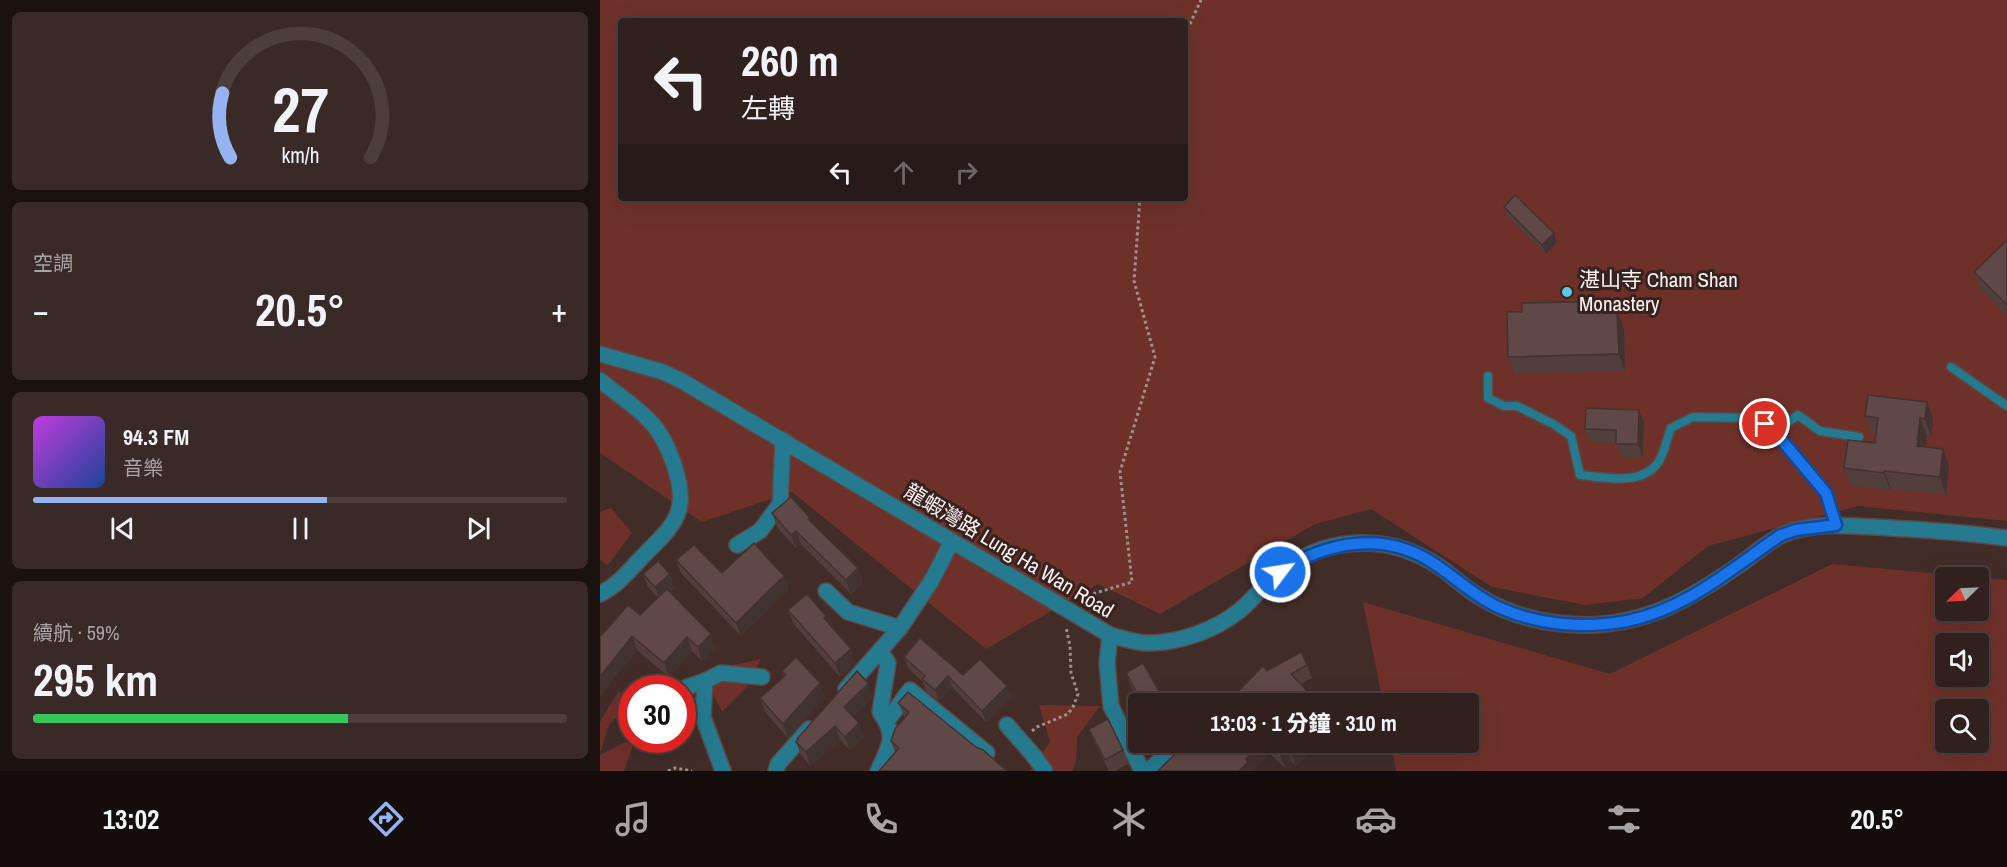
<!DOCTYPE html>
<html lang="zh-TW">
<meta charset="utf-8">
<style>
body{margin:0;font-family:"Archivo Narrow","Noto Sans TC",sans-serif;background:#392927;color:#f1f3f6;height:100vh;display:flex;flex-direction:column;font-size:22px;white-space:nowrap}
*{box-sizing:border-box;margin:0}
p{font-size:20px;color:#a8a3a4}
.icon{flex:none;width:33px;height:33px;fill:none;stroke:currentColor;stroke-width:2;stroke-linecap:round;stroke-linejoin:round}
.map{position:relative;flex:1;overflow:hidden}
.panel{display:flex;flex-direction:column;gap:12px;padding:12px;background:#1b1210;width:600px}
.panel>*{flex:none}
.hud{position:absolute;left:18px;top:18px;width:570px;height:183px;border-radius:6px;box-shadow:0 6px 24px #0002,0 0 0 2px #4c3e3c;background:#31211e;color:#f1f3f6;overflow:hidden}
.needle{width:39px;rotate:246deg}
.fabs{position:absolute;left:1335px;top:567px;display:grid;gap:12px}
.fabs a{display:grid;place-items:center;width:54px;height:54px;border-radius:6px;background:#31211e;box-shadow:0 6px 24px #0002,0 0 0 2px #4c3e3c;font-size:30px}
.speed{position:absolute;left:18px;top:675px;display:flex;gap:12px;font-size:30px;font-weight:700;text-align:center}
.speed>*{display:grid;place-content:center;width:78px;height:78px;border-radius:50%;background:#31211e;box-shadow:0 6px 24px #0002,0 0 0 2px #4c3e3c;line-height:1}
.speed .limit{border:9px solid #d22;background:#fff;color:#111}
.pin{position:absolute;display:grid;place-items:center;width:51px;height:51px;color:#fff;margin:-26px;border:3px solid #fff;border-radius:50%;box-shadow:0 2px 6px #0007}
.me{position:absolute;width:66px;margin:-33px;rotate:59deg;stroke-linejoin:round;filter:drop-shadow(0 0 4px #0008)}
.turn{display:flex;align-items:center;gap:21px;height:126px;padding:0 24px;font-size:27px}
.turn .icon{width:78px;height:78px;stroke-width:2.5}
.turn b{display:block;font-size:42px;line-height:51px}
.lanes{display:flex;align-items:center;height:57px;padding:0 24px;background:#0003;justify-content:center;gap:30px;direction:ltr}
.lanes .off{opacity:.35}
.big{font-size:45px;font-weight:800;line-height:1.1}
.panel .card{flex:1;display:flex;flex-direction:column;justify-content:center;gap:9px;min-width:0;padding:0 21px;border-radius:9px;background:#392927}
.panel .dial{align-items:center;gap:0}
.dial svg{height:156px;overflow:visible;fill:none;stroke:#4c3e3c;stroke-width:7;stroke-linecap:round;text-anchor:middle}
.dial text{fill:#f1f3f6;stroke:none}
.song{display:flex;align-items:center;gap:18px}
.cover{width:72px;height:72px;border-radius:9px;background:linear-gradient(135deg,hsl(290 70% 55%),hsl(220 70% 35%))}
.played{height:6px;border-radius:3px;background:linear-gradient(90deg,#95b2f1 55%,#4c3e3c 55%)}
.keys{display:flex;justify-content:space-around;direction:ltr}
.heat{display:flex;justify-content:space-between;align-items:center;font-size:33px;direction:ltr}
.charge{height:9px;border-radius:4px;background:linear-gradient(90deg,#34c759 59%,#4c3e3c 0)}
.trip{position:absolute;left:528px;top:693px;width:351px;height:60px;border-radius:6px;background:#31211e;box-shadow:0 6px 24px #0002,0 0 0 2px #4c3e3c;font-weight:800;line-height:60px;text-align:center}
.menu{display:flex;height:96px;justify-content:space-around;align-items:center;background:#140d0c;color:#a8a3a4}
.menu .icon{width:42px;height:42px}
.menu .active{color:#95b2f1}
.menu b{font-size:27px;color:#f1f3f6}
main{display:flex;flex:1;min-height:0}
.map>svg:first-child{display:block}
</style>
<main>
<section class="panel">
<div class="card dial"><svg viewBox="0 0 100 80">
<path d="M14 69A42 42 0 1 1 86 69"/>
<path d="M14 69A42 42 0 0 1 10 36" stroke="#95b2f1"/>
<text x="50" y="56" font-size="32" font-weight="700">27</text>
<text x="50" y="72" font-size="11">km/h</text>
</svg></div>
<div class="card"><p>空調</p>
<div class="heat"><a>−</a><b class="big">20.5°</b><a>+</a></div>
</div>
<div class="card">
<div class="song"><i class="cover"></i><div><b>94.3 FM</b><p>音樂</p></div></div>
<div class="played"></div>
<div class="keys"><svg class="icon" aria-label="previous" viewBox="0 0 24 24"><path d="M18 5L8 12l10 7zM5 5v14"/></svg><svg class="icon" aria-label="pause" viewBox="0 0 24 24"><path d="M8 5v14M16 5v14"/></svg><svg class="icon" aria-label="next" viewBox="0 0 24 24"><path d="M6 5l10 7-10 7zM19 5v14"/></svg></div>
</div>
<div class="card"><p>續航 · 59%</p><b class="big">295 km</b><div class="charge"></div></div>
</section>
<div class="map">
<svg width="1407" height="771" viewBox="0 0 1407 771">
<rect width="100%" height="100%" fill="#412c28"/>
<g fill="#6e312a" fill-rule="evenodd">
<path d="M0 0H1407V521L1258 506 1108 546 1043 598 985 605 892 587 771 509 715 524 560 614 498 584 386 649 192 492 102 522 0 453ZM21 21H585V198H21Z"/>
<polygon points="11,508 32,533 8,565 0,560 0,512"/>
<path d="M1232 564 1407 580V771H796L791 743 868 742V704L783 703 763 602 1010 674ZM1346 578H1378V610H1346ZM1346 644H1378V676H1346ZM1346 710H1378V742H1346Z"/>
<polygon points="161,659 146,688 122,712 110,688 133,665"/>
<polygon points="18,692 31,697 31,701 9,725 0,753 0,722"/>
<polygon points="439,705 500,706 477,737 476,762 472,771 430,771 450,742"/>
<polygon points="31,739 35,740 24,771 0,771 0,755"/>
</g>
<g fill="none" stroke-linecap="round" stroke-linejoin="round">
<g stroke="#5b4844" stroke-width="11">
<g id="service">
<polyline points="1351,367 1407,406"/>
<path d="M888 376V398L904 406H917L953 424 971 436 980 475C1005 477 1040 486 1057 464 1064 455 1067 439 1071 428L1093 417 1152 418 1165 424 1175 432 1226 493 1236 525"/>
<polyline points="1175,432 1198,415 1220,431 1259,437"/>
</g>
</g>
<g stroke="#5b4844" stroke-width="18">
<g id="minor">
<path d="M0 354 63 372 82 381 510 635C522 638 536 643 548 643 580 643 615 630 639 611 649 603 658 592 667 583 687 564 712 550 739 545 776 539 811 547 841 568 854 577 866 589 880 597 912 617 951 625 988 625 1048 624 1092 598 1139 565 1154 555 1168 541 1184 534 1217 521 1255 526 1290 528 1329 530 1368 533 1407 538"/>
<path d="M0 380C16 394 35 405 50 421 68 440 88 490 77 515 71 529 59 540 48 551 33 566 19 585 0 594"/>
<polyline points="137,545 160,531 180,504 183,440"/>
<polyline points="226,591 248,612 300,628"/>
<polyline points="510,635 507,663 511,706 542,771"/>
<polyline points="105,681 121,673 162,677"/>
<polyline points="246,689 300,628 332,580 352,541"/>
<polyline points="82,700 87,687 105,681 103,717 123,771"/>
<polyline points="287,721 310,690 387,753"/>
<polyline points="407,725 434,756 445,771"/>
<polyline points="176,771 178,764 209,729"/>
<path d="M278 771C289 746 298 737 280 712L288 663 280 651"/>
<polyline points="548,771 581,742"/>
</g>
</g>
<g stroke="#9f8e8b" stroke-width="3" stroke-dasharray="3 3" stroke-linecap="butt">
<polyline points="585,35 601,0"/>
<polyline points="476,599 532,582 520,472 555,357 534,281 540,198"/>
<polyline points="432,731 437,727 468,714 473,707 478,694 471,673 470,646 466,627"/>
<polyline points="68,771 75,768 92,771"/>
</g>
<use href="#service" stroke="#257a90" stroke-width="8"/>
<use href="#minor" stroke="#257a90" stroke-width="15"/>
</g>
<g fill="#523e3b">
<polygon points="904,207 957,242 946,254 907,216"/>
<polygon points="1407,240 1407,316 1381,289 1374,272"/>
<polygon points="1008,301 1012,312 1024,329 1025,371 915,374 908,357 922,312"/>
<polygon points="1268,395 1333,419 1331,436 1327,436 1326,447 1349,466 1346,495 1291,489 1290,490 1251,486 1244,468 1275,443 1276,434 1272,434 1265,416"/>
<polygon points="1039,410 1044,423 1043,458 1021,457 1016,443 990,442 985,429"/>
<polygon points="172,513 210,518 211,522 258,568 263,582 251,594 201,544 196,548 177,527"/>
<polygon points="76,560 122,573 189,589 141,636 81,573"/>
<polygon points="43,574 75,588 70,592 116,647 102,661 92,651 69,677 37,650 0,696 0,634 2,635 40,615 58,598 48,587"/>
<polygon points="188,610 229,623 256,663 240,677 193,623"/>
<polygon points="304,657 363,675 411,697 386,722 352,687 339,701 326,691 322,681 308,668"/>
<polygon points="707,665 712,678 701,684 710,694 714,704 626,704 667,671"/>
<polygon points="182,671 225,697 188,738 165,712 160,698 184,676"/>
<polygon points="526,673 561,695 564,704 540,704 531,687"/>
<polygon points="273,696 272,698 253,716 259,723 264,736 250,750 240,740 210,766 201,755 196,742 197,741 197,739"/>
<polygon points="298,703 376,747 295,752 291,741 305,717"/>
<polygon points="489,729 523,750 528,764 515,771 509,771 494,742"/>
<polygon points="587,742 710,742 709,744 711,751 696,766 691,761 685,768 670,754"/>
</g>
<g fill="#423230">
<polygon points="954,233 957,242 946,254 942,245"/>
<polygon points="1008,301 1015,319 1009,312"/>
<polygon points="1017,311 1024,329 1025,371 1019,354"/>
<polygon points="1327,402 1333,419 1331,436 1325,419"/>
<polygon points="1039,410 1044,423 1043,458 1038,444"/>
<polygon points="1320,418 1327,436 1324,464 1317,446"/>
<polygon points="1343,449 1349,466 1346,495 1340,477"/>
<polygon points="1284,471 1291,489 1290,490 1284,473"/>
<polygon points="196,531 201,544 196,548 191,535"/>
<polygon points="258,568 263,582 251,594 246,580"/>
<polygon points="70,574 75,588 60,601 55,587"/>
<polygon points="184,576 189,589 141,636 136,623"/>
<polygon points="111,634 116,647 102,661 98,647"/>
<polygon points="32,636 37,650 0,696 0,677"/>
<polygon points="87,637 92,651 69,677 64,663"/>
<polygon points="251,649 256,663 240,677 235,663"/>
<polygon points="348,676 352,687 339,701 335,690"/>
<polygon points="220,683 225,697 188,738 183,724"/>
<polygon points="268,683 273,696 272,698 249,720 244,707"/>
<polygon points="407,686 411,697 386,722 382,711"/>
<polygon points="710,694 714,704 701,704"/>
<polygon points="259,723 264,736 250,750 245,737"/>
<polygon points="235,726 240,740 210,766 206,752"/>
<polygon points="663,742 666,742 670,754 653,771 639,771 646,759"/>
<polygon points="701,742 710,742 709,744 711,751 696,766 691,752"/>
<polygon points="686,748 691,761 685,768 680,754"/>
</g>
<g fill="#5f4845" stroke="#423230" stroke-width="1.5">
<polygon points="915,195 954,233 942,245 904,207"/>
<polygon points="1407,240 1407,305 1374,272"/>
<polygon points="1008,301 1009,312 1017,311 1019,354 908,357 907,312 922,312 922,303"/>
<polygon points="1268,395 1327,402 1325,419 1320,418 1317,446 1343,449 1340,477 1284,471 1284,473 1244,468 1248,440 1275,443 1278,418 1265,416"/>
<polygon points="986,408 1039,410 1038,444 1016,444 1016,430 985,429"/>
<polygon points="191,497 210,518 208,519 258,568 246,580 196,531 191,535 172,513"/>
<polygon points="154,543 184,576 136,623 76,560 94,545 122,573"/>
<polygon points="58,561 70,574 55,587 43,574"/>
<polygon points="67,589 111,634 98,647 87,637 64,663 32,636 0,677 0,634 2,635 28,605 40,615"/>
<polygon points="207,594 226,616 224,618 251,649 235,663 188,610"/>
<polygon points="320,638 363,675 380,659 407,686 382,711 348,676 335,690 322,679 325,676 304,657"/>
<polygon points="701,652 707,665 691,674 710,694 701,704 626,704 663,666 667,671"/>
<polygon points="196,657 220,683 183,724 160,698 186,675 182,671"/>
<polygon points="543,663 561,695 544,704 543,704 526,673"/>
<polygon points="257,671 268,683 267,685 244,707 259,723 245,737 235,726 206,752 196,742 198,740 197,739"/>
<polygon points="308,692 376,747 383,750 407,771 279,771 299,748 291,741 295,729 309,712 298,703"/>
<polygon points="508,719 523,750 505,760 489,729"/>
<polygon points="587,742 663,742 646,759 648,762 639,771 558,771"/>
<polygon points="668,742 701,742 691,752 686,748 680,754"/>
</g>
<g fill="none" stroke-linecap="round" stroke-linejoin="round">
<g stroke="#114b97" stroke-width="15">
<path id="route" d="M680 572C725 542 782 531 830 561 853 575 872 595 898 607 937 625 984 629 1027 621 1087 609 1132 568 1181 535L1196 530 1236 525 1226 493 1175 432 1165 424"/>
</g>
<use href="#route" stroke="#1a73e8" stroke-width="10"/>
</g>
<circle fill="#5bc8e6" stroke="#36221f" stroke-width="2" cx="967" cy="292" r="6"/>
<g text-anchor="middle" stroke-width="6" stroke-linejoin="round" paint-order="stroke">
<g font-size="21" fill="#fdf2f0" stroke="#36221f" text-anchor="start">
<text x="979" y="287">湛山寺 Cham Shan<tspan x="979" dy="24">Monastery</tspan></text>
</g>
<g font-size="21" fill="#fdf2f0" stroke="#36221f">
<text transform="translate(409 551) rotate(31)" y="7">龍蝦灣路 Lung Ha Wan Road</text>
</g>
</g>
</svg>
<div class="fabs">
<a><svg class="needle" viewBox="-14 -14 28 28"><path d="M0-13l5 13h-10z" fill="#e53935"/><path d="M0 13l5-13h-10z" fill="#a8a3a4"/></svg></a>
<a><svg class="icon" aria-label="sound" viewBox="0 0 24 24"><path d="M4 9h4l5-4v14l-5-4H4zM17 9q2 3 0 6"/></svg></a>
<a><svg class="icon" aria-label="search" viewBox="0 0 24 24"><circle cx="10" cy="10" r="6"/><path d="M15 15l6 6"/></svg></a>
</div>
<div class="speed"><div class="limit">30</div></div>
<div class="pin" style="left:1165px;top:424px;background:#d93025"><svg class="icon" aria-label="arrive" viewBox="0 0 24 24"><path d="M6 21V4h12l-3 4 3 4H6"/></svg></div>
<svg class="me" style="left:680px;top:572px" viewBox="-20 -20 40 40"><circle r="17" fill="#1a73e8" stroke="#fff" stroke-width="3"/><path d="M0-11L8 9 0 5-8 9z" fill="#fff"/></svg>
<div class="trip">13:03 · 1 分鐘 · 310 m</div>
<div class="hud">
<div class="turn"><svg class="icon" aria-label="left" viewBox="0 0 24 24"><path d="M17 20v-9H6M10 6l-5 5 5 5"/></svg><div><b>260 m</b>左轉</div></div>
<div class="lanes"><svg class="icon" aria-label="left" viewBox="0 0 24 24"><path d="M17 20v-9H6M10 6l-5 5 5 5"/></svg><svg class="icon off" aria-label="ahead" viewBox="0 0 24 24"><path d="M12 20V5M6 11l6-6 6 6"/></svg><svg class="icon off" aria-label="right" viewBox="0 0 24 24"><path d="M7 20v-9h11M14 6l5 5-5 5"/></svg></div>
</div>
</div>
</main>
<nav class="menu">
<b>13:02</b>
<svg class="icon active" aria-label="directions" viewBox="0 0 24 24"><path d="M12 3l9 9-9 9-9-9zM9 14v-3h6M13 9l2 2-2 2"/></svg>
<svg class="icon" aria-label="music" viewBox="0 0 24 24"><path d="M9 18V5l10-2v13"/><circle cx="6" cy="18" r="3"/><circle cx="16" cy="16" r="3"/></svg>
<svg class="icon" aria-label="phone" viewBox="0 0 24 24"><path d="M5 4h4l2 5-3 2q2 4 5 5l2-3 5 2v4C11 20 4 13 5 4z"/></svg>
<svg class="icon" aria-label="climate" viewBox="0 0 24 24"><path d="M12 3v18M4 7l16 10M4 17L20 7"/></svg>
<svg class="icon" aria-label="car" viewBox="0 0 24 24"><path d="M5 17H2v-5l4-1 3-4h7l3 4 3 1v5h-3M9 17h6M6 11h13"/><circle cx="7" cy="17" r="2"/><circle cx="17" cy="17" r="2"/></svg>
<svg class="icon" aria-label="filters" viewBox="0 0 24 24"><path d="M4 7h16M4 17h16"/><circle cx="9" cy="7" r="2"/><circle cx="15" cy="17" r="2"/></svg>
<b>20.5°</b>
</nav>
